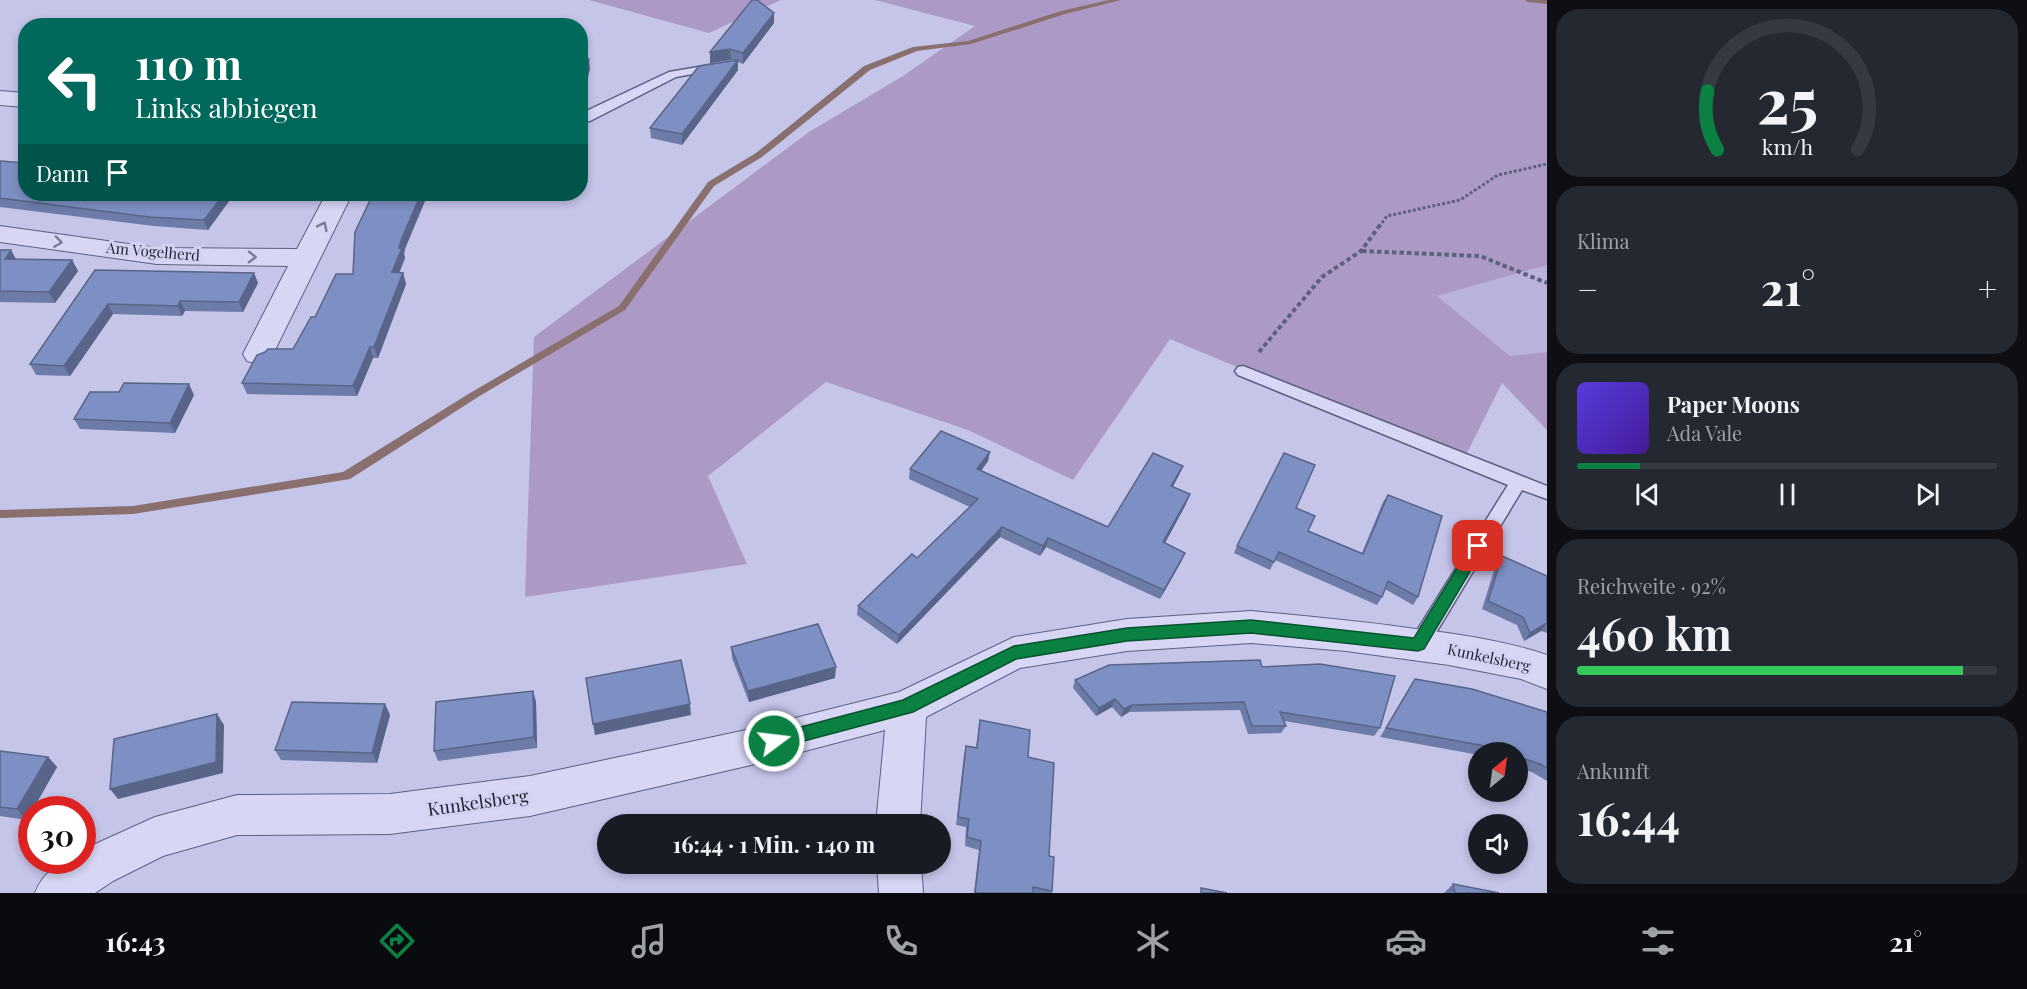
<!DOCTYPE html>
<html lang="de">
<meta charset="utf-8">
<style>
body{margin:0;font-family:"Playfair Display",serif;background:#242831;color:#f1f3f6;height:100vh;display:flex;flex-direction:column;font-size:22px;white-space:nowrap}
*{box-sizing:border-box;margin:0}
p{font-size:20px;color:#9ea1a6}
.icon{flex:none;width:33px;height:33px;fill:none;stroke:currentColor;stroke-width:2;stroke-linecap:round;stroke-linejoin:round}
.map{position:relative;flex:1;overflow:hidden}
.sheet{display:flex;flex-direction:column;gap:9px;padding:9px;background:#0d0f14;width:480px}
.sheet>*{flex:none}
.guide{position:absolute;left:18px;top:18px;width:570px;height:183px;border-radius:24px;box-shadow:0 3px 9px #0003;background:#00695c;color:#fff;overflow:hidden}
.needle{width:39px;rotate:29deg}
.buttons{position:absolute;left:1468px;top:742px;display:grid;gap:12px}
.buttons a{display:grid;place-items:center;width:60px;height:60px;border-radius:50%;background:#171b24;box-shadow:0 3px 9px #0003;font-size:30px}
.speed{position:absolute;left:18px;top:796px;display:flex;gap:12px;font-size:30px;font-weight:700;text-align:center}
.speed>*{display:grid;place-content:center;width:78px;height:78px;border-radius:50%;background:#171b24;box-shadow:0 3px 9px #0003;line-height:1}
.speed .limit{border:9px solid #d22;background:#fff;color:#111}
.pin{position:absolute;display:grid;place-items:center;width:51px;height:51px;color:#fff;margin:-26px;border-radius:12px;box-shadow:0 3px 9px #0006}
.me{position:absolute;width:66px;margin:-33px;rotate:75deg;stroke-linejoin:round;filter:drop-shadow(0 0 4px #0008)}
.turn{display:flex;align-items:center;gap:21px;height:126px;padding:0 18px;font-size:27px}
.turn .icon{width:78px;height:78px;stroke-width:2.5}
.turn b{display:block;font-size:42px;line-height:51px}
.then{display:flex;align-items:center;height:57px;padding:0 18px;background:#0003;gap:12px;font-size:22px}
.big{font-size:45px;font-weight:700;line-height:1.1}
.sheet .widget{flex:1;display:flex;flex-direction:column;justify-content:center;gap:9px;min-width:0;padding:0 21px;border-radius:24px;background:#242831}
.sheet .dial{align-items:center;gap:0}
.dial svg{height:156px;overflow:visible;fill:none;stroke:#363941;stroke-width:7;stroke-linecap:round;text-anchor:middle}
.dial text{fill:#f1f3f6;stroke:none}
.song{display:flex;align-items:center;gap:18px}
.cover{width:72px;height:72px;border-radius:9px;background:linear-gradient(135deg,hsl(250 70% 55%),hsl(260 70% 35%))}
.played{height:6px;border-radius:3px;background:linear-gradient(90deg,#0b8043 15%,#363941 15%)}
.keys{display:flex;justify-content:space-around;direction:ltr}
.heat{display:flex;justify-content:space-between;align-items:center;font-size:33px;direction:ltr}
.charge{height:9px;border-radius:4px;background:linear-gradient(90deg,#34c759 92%,#363941 0)}
.trip{position:absolute;left:597px;top:814px;width:354px;height:60px;border-radius:30px;background:#171b24;box-shadow:0 3px 9px #0003;font-weight:700;line-height:60px;text-align:center}
.tabs{display:flex;height:96px;justify-content:space-around;align-items:center;background:#090b0e;color:#9ea1a6}
.tabs .icon{width:42px;height:42px}
.tabs .selected{color:#0b8043}
.tabs b{font-size:27px;color:#f1f3f6}
main{display:flex;flex:1;min-height:0}
.map>svg:first-child{display:block}
</style>
<main>
<div class="map">
<svg width="1547" height="893" viewBox="0 0 1547 893">
<rect width="100%" height="100%" fill="#c5c4e9"/>
<polygon fill="#b9b2dd" points="1547,265 1547,352 1510,356 1437,296"/>
<g fill="#ad99c5">
<polygon points="589,0 781,0 709,33"/>
<polygon points="875,0 1547,0 1547,265 1437,296 1510,356 1547,352 1547,430 1502,383 1463,461 1170,339 1073,480 968,430 826,382 708,476 747,564 525,597 534,337 809,132 903,76 975,26"/>
</g>
<g fill="none" stroke-linecap="round" stroke-linejoin="round">
<g fill="#896f6d" fill-rule="evenodd">
<polygon points="1109,0 1121,0 1065,14 971,44 917,51 870,70 762,157 714,186 625,310 478,397 350,479 133,514 0,518 0,510 133,506 343,472 470,393 619,306 708,182 756,153 864,66 913,47 968,41 1061,11"/>
<polygon points="1525,0 1547,0 1547,4 1528,2"/>
</g>
<g stroke="#5c6181" stroke-width="3">
<g id="lane">
<polygon points="716,64 720,65 720,69 676,77 590,121 580,122 580,114 669,72"/>
<polygon points="1243,366 1547,486 1547,499 1522,490 1425,651 1418,653 1411,651 1408,645 1508,485 1238,375 1235,371 1238,367"/>
</g>
</g>
<g stroke="#5c6181" stroke-width="2">
<g id="street">
<polygon points="0,91 26,93 26,107 0,105"/>
<polygon points="326,194 352,194 273,354 269,361 258,364 247,361 243,354 288,266 157,264 0,242 0,226 157,248 297,249"/>
<path d="M1251 611C1306 616 1361 621 1416 629 1460 634 1505 641 1547 655V689L1521 679 1449 665 1346 651 1251 643 1127 651 1020 668 926 717 920 825H876L885 730 751 765 530 816 390 834 237 835 163 856 113 881 95 893H35C43 872 59 861 82 861V850L155 817 237 795 390 794 530 776 751 729 899 692 1014 637 1127 619Z"/>
<polygon points="877,864 921,864 923,893 879,893"/>
</g>
</g>
<polyline stroke="#5c6181" stroke-width="3" stroke-dasharray="3 2" stroke-linecap="butt" points="1379,227 1387,216 1460,200 1498,175 1547,164"/>
<g stroke="#5c6181" stroke-width="4" stroke-dasharray="4.5 3" stroke-linecap="butt">
<polyline points="1362,251 1480,256 1547,283"/>
<polyline points="1259,352 1322,277 1361,251 1380,225"/>
</g>
<use href="#lane" fill="#d7d6f4" fill-rule="evenodd"/>
<use href="#street" fill="#d7d6f4" fill-rule="evenodd"/>
</g>
<g fill="#6c7ba8">
<polygon points="774,23 743,64 738,62 738,70 682,145 651,138 650,128 734,61 731,60 710,63 710,52"/>
<polygon points="0,161 26,194 300,194 298,198 232,197 208,230 154,226 0,207"/>
<polygon points="405,249 404,254 405,258 399,273 403,273 406,284 378,358 373,358 357,396 247,394 242,383 293,349 315,317 353,274"/>
<polygon points="0,250 16,259 72,260 78,271 55,303 0,302"/>
<polygon points="95,270 254,273 258,283 243,312 185,311 182,316 113,314 70,376 36,375 30,364"/>
<polygon points="194,395 175,433 80,429 74,419"/>
<polygon points="988,461 981,471 1108,527 1183,466 1179,475 1173,487 1186,504 1165,543 1185,553 1181,562 1160,599 1046,547 1040,556 1000,537 897,644 857,615 858,606 917,558 970,507 909,479 910,469"/>
<polygon points="1388,495 1418,597 1413,605 1385,589 1382,597 1377,605 1275,560 1270,570 1234,553 1237,546 1296,508 1308,531 1362,553 1383,502"/>
<polygon points="1502,556 1547,576 1547,633 1541,631 1524,641 1517,625 1482,609 1496,564"/>
<polygon points="731,647 835,678 749,702 732,658"/>
<polygon points="1262,667 1380,728 1374,736 1284,721 1286,726 1281,733 1248,734 1240,710 1129,712 1121,717 1112,707 1096,716 1073,688 1075,680"/>
<polygon points="1415,679 1547,712 1547,781 1532,772 1518,768 1518,753 1479,753 1479,755 1380,737"/>
<polygon points="533,691 536,702 537,748 438,761 434,751"/>
<polygon points="385,704 390,715 377,763 281,760 275,750"/>
<polygon points="980,720 1028,757 1049,856 1052,891 1052,893 974,893 979,850 965,846 966,827 956,825 964,755 966,746 976,747"/>
<polygon points="0,751 48,757 57,767 27,820 0,816"/>
<polygon points="1453,884 1499,893 1444,893"/>
</g>
<g fill="#586488">
<polygon points="774,13 774,23 743,64 743,53"/>
<polygon points="730,49 731,60 710,63 710,52"/>
<polygon points="589,59 590,69 580,110 580,94"/>
<polygon points="738,60 738,70 682,145 682,134"/>
<polygon points="224,194 231,194 232,197 208,230 204,220"/>
<polygon points="296,194 300,194 298,198"/>
<polygon points="421,194 428,194 405,249 404,254 405,258 395,283 392,272 402,238"/>
<polygon points="11,250 17,261 5,259"/>
<polygon points="72,260 78,271 55,303 49,292"/>
<polygon points="254,273 258,283 243,312 239,302"/>
<polygon points="403,273 406,284 378,358 374,347"/>
<polygon points="180,301 185,311 182,316 178,306"/>
<polygon points="108,304 113,314 70,376 64,366"/>
<polygon points="370,347 373,358 357,396 353,386"/>
<polygon points="189,384 194,395 175,433 170,423"/>
<polygon points="990,452 988,461 975,479 977,469"/>
<polygon points="1183,466 1179,475 1167,496 1171,486"/>
<polygon points="1190,494 1186,504 1160,552 1163,542"/>
<polygon points="1002,527 1000,537 897,644 899,635"/>
<polygon points="1048,538 1046,547 1040,556 1043,546"/>
<polygon points="1185,553 1181,562 1160,599 1164,590"/>
<polygon points="1547,623 1541,631 1524,641 1530,633"/>
<polygon points="836,667 835,678 749,702 748,691"/>
<polygon points="533,691 536,702 537,748 534,737"/>
<polygon points="1115,699 1112,707 1096,716 1099,708"/>
<polygon points="385,704 390,715 377,763 372,753"/>
<polygon points="690,704 691,715 595,735 593,724"/>
<polygon points="1132,705 1129,712 1121,717 1124,709"/>
<polygon points="217,714 224,725 223,773 118,799 110,789"/>
<polygon points="48,757 57,767 27,820 17,809"/>
</g>
<g fill="#7e8fc3" stroke="#586488" stroke-width="1.5">
<polygon points="752,0 757,0 774,13 743,53 730,49 710,52"/>
<polygon points="589,59 580,94 580,60"/>
<polygon points="738,60 682,134 650,128 699,66"/>
<polygon points="0,161 26,163 26,194 224,194 204,220 149,217 0,198"/>
<polygon points="373,194 421,194 402,238 399,248 402,248 392,272 403,273 374,347 370,347 353,386 242,383 257,355 265,352 268,349 293,349 311,317 315,317 336,274 353,274 355,232"/>
<polygon points="0,250 11,250 5,259 72,260 49,292 0,291"/>
<polygon points="95,270 254,273 239,302 180,301 178,306 108,304 64,366 30,364"/>
<polygon points="124,383 189,384 170,423 74,419 90,392 119,392"/>
<polygon points="941,431 990,452 977,469 1108,527 1153,453 1183,466 1171,486 1190,494 1163,542 1185,553 1164,590 1048,538 1043,546 1002,527 899,635 858,606 912,554 917,558 978,499 910,469"/>
<polygon points="1284,453 1315,465 1296,508 1315,516 1308,531 1363,554 1388,495 1442,516 1418,597 1388,581 1382,597 1279,552 1274,562 1237,546"/>
<polygon points="1502,556 1547,576 1547,623 1530,633 1523,617 1488,601"/>
<polygon points="818,624 836,667 748,691 731,647"/>
<polygon points="681,660 690,704 593,724 586,678"/>
<polygon points="1260,660 1262,667 1320,664 1395,676 1380,728 1280,712 1286,726 1252,726 1244,702 1132,705 1124,709 1115,699 1099,708 1075,680 1109,665"/>
<polygon points="1415,679 1472,689 1547,712 1547,768 1540,764 1518,757 1518,753 1503,753 1501,752 1501,749 1386,728"/>
<polygon points="533,691 534,737 434,751 436,702"/>
<polygon points="292,702 385,704 372,753 275,750"/>
<polygon points="217,714 216,762 110,789 114,739"/>
<polygon points="980,720 1030,730 1028,757 1054,763 1049,856 1054,857 1052,891 1033,887 1033,893 975,893 981,841 967,837 969,819 958,817 966,746 977,748"/>
<polygon points="0,751 48,757 17,809 0,807"/>
<polygon points="1453,884 1499,893 1455,893"/>
<polygon points="1201,888 1227,893 1201,893"/>
</g>
<defs><path id="oneway-chevron" d="M-2-3.5L2.5 0L-2 3.5" fill="none" stroke-width="1.6" stroke-linecap="round" stroke-linejoin="round" transform="scale(1.5)"/></defs>
<g stroke="#7b7c94">
<use href="#oneway-chevron" transform="translate(323 226) rotate(-64)"/>
<use href="#oneway-chevron" transform="translate(58 242) rotate(8)"/>
<use href="#oneway-chevron" transform="translate(252 257) rotate(1)"/>
</g>
<polygon fill="#0b8043" stroke="#07532c" stroke-width="1.5" points="1478,540 1483,542 1485,546 1483,550 1424,649 1418,651 1251,633 1127,641 1016,659 913,712 774,749 768,747 765,741 768,736 774,734 903,700 1014,646 1127,628 1251,620 1414,638 1473,542"/>
<g text-anchor="middle" stroke-width="6" stroke-linejoin="round" paint-order="stroke">
<g font-size="15" fill="#1f2233" stroke="#d3d2f1">
<text transform="translate(153 252) rotate(5)" y="5">Am Vogelherd</text>
<text transform="translate(1489 658) rotate(12)" y="5">Kunkelsberg</text>
</g>
<g font-size="18" fill="#1f2233" stroke="#d3d2f1">
<text transform="translate(478 803) rotate(-8)" y="6">Kunkelsberg</text>
</g>
</g>
</svg>
<div class="buttons">
<a><svg class="needle" viewBox="-14 -14 28 28"><path d="M0-13l5 13h-10z" fill="#e53935"/><path d="M0 13l5-13h-10z" fill="#9ea1a6"/></svg></a>
<a><svg class="icon" aria-label="sound" viewBox="0 0 24 24"><path d="M4 9h4l5-4v14l-5-4H4zM17 9q2 3 0 6"/></svg></a>
</div>
<div class="speed"><div class="limit">30</div></div>
<div class="pin" style="left:1478px;top:546px;background:#d93025"><svg class="icon" aria-label="arrive" viewBox="0 0 24 24"><path d="M6 21V4h12l-3 4 3 4H6"/></svg></div>
<svg class="me" style="left:774px;top:741px" viewBox="-20 -20 40 40"><circle r="17" fill="#0b8043" stroke="#fff" stroke-width="3"/><path d="M0-11L8 9 0 5-8 9z" fill="#fff"/></svg>
<div class="trip">16:44 · 1 Min. · 140 m</div>
<div class="guide">
<div class="turn"><svg class="icon" aria-label="left" viewBox="0 0 24 24"><path d="M17 20v-9H6M10 6l-5 5 5 5"/></svg><div><b>110 m</b>Links abbiegen</div></div>
<div class="then">Dann<svg class="icon" aria-label="arrive" viewBox="0 0 24 24"><path d="M6 21V4h12l-3 4 3 4H6"/></svg></div>
</div>
</div>
<section class="sheet">
<div class="widget dial"><svg viewBox="0 0 100 80">
<path d="M14 69A42 42 0 1 1 86 69"/>
<path d="M14 69A42 42 0 0 1 9 39" stroke="#0b8043"/>
<text x="50" y="56" font-size="32" font-weight="700">25</text>
<text x="50" y="72" font-size="11">km/h</text>
</svg></div>
<div class="widget"><p>Klima</p>
<div class="heat"><a>−</a><b class="big">21°</b><a>+</a></div>
</div>
<div class="widget">
<div class="song"><i class="cover"></i><div><b>Paper Moons</b><p>Ada Vale</p></div></div>
<div class="played"></div>
<div class="keys"><svg class="icon" aria-label="previous" viewBox="0 0 24 24"><path d="M18 5L8 12l10 7zM5 5v14"/></svg><svg class="icon" aria-label="pause" viewBox="0 0 24 24"><path d="M8 5v14M16 5v14"/></svg><svg class="icon" aria-label="next" viewBox="0 0 24 24"><path d="M6 5l10 7-10 7zM19 5v14"/></svg></div>
</div>
<div class="widget"><p>Reichweite · 92%</p><b class="big">460 km</b><div class="charge"></div></div>
<div class="widget"><p>Ankunft</p><b class="big">16:44</b></div>
</section>
</main>
<nav class="tabs">
<b>16:43</b>
<svg class="icon selected" aria-label="directions" viewBox="0 0 24 24"><path d="M12 3l9 9-9 9-9-9zM9 14v-3h6M13 9l2 2-2 2"/></svg>
<svg class="icon" aria-label="music" viewBox="0 0 24 24"><path d="M9 18V5l10-2v13"/><circle cx="6" cy="18" r="3"/><circle cx="16" cy="16" r="3"/></svg>
<svg class="icon" aria-label="phone" viewBox="0 0 24 24"><path d="M5 4h4l2 5-3 2q2 4 5 5l2-3 5 2v4C11 20 4 13 5 4z"/></svg>
<svg class="icon" aria-label="climate" viewBox="0 0 24 24"><path d="M12 3v18M4 7l16 10M4 17L20 7"/></svg>
<svg class="icon" aria-label="car" viewBox="0 0 24 24"><path d="M5 17H2v-5l4-1 3-4h7l3 4 3 1v5h-3M9 17h6M6 11h13"/><circle cx="7" cy="17" r="2"/><circle cx="17" cy="17" r="2"/></svg>
<svg class="icon" aria-label="filters" viewBox="0 0 24 24"><path d="M4 7h16M4 17h16"/><circle cx="9" cy="7" r="2"/><circle cx="15" cy="17" r="2"/></svg>
<b>21°</b>
</nav>
